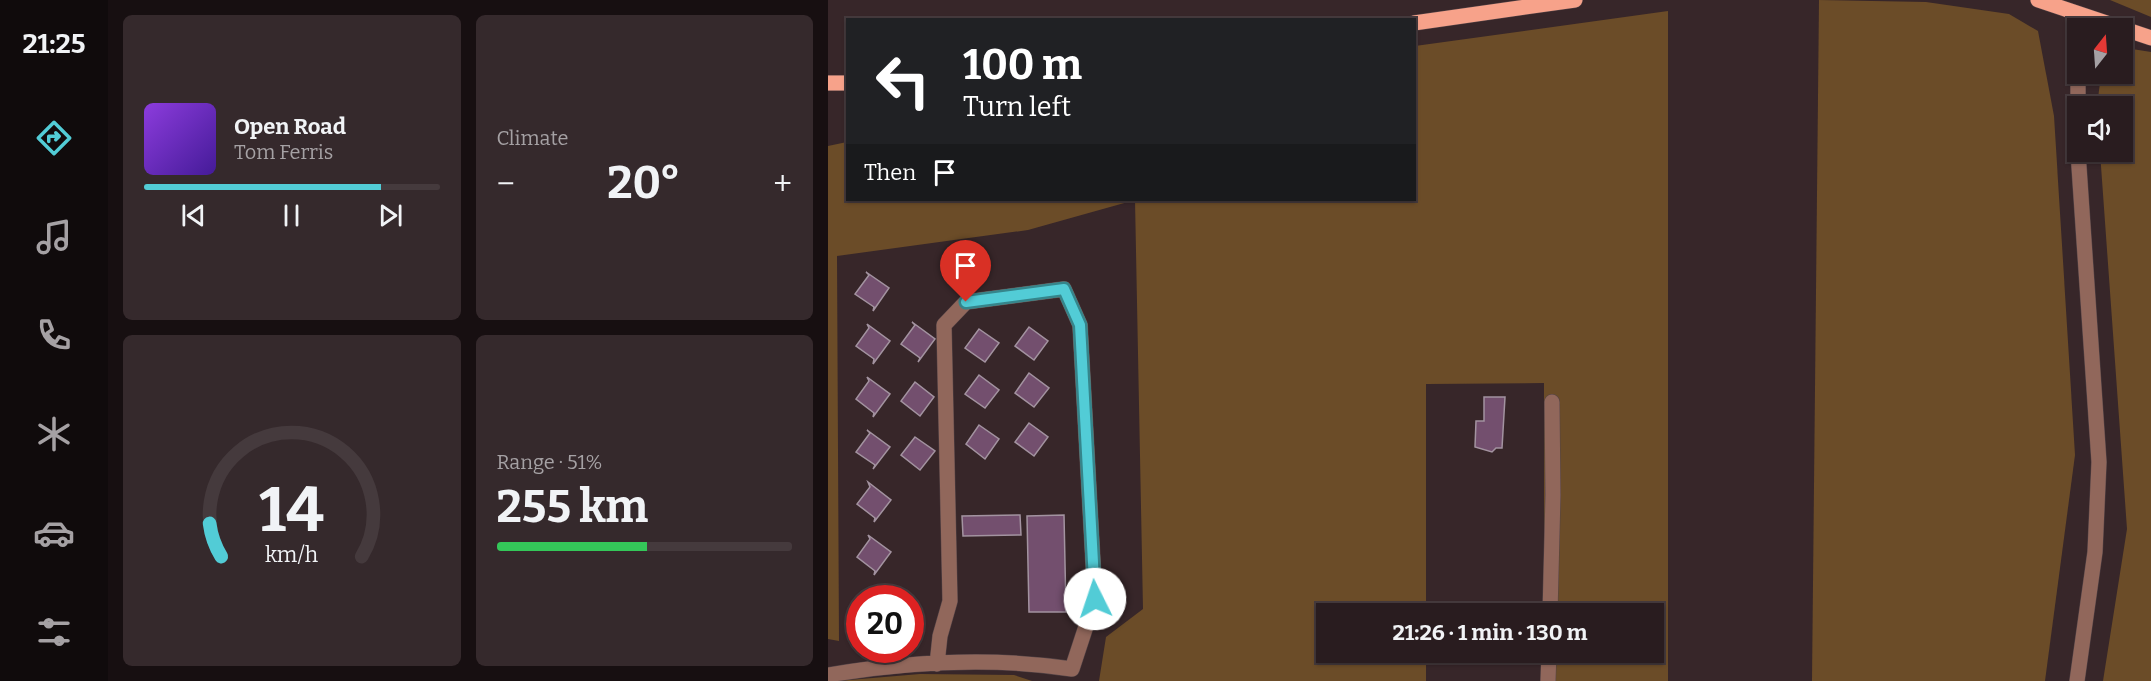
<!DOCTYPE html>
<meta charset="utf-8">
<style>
body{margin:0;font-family:Bitter,serif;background:#35292c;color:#f1f3f6;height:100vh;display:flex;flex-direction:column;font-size:22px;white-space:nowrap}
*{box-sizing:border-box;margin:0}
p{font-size:20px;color:#a5a1a4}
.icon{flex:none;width:33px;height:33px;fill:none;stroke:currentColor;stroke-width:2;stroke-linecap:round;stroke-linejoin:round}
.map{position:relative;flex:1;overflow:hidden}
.sheet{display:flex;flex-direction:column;gap:15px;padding:15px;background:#170f11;width:720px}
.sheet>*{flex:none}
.guide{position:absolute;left:18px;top:18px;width:570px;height:183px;border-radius:0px;box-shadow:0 2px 4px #0004,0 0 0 2px #453a3d;background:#202124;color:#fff;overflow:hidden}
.needle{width:39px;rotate:17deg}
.tools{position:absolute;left:1239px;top:18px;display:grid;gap:12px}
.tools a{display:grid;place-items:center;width:66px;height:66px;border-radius:0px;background:#291c1f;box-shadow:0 2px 4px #0004,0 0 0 2px #453a3d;font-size:30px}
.speed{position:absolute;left:18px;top:585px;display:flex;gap:12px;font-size:30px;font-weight:700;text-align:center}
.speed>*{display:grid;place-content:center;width:78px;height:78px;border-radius:50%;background:#291c1f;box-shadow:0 2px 4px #0004,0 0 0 2px #453a3d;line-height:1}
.speed .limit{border:9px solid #d22;background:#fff;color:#111}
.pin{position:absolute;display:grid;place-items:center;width:51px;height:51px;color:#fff;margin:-62px -26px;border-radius:50% 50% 50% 0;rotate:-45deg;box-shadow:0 0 6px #0007}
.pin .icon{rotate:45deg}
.me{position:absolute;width:66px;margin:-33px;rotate:356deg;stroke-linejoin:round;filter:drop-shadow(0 0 4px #0008)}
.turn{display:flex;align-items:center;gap:21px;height:126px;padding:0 18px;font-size:27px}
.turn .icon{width:78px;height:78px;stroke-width:2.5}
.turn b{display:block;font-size:42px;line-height:51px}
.then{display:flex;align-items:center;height:57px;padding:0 18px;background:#0003;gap:12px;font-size:22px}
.big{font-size:45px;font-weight:700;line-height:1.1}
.sheet .card{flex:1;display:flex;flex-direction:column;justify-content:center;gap:9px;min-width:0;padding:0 21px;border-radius:9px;background:#35292c}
.sheet .dial{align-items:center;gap:0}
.dial svg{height:156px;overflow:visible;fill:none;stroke:#453a3d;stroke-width:7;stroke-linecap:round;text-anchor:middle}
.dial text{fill:#f1f3f6;stroke:none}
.song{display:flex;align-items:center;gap:18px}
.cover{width:72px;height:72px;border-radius:9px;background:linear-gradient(135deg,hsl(270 70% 55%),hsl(260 70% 35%))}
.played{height:6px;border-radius:3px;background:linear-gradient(90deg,#52ccd6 80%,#453a3d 80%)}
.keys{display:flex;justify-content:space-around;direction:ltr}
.heat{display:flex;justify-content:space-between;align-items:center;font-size:33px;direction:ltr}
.charge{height:9px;border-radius:4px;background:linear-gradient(90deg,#34c759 51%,#453a3d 0)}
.sheet .tiles{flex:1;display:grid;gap:15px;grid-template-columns:repeat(2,1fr)}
.trip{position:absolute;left:488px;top:603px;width:348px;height:60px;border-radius:0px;background:#291c1f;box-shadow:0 2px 4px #0004,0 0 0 2px #453a3d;font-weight:700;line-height:60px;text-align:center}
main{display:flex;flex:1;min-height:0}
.tabs{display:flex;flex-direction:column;width:108px;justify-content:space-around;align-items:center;background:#100b0c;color:#a5a1a4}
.tabs .icon{width:42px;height:42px}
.tabs .current{color:#52ccd6}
.tabs b{font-size:27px;color:#f1f3f6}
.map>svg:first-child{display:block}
</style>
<main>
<nav class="tabs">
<b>21:25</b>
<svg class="icon current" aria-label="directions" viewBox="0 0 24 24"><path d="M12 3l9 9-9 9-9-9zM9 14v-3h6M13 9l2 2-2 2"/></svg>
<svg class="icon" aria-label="music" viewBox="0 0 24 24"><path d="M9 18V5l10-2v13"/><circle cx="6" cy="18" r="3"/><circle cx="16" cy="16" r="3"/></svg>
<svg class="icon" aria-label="phone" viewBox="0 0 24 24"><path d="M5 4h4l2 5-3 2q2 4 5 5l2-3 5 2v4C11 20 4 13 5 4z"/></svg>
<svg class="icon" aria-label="climate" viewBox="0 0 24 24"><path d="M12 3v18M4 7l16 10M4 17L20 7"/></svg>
<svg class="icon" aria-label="car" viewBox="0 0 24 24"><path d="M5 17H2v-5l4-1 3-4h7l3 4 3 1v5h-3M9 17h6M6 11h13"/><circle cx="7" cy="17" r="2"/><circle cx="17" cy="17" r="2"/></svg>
<svg class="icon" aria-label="filters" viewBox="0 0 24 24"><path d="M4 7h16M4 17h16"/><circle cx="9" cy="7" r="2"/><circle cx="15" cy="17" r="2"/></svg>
</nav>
<section class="sheet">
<div class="tiles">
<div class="card">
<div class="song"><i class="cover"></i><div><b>Open Road</b><p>Tom Ferris</p></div></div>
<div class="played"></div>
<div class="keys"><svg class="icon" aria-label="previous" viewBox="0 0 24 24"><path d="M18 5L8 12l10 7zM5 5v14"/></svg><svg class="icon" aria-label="pause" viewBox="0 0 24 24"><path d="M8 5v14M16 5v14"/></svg><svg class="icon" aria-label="next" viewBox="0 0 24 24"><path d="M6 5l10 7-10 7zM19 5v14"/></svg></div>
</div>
<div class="card"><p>Climate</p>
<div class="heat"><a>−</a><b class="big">20°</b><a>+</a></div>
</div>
<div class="card dial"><svg viewBox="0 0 100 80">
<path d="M14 69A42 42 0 1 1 86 69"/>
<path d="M14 69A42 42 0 0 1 8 52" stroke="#52ccd6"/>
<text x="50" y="56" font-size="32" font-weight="700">14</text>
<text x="50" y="72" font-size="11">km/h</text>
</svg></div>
<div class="card"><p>Range · 51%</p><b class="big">255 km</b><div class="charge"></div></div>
</div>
</section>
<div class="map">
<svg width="1323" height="681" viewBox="0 0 1323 681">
<rect width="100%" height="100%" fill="#372629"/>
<g fill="#6b4c28">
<polygon points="991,0 1098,2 1181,14 1210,31 1226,116 1247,455 1217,681 984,681"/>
<polygon points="1282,0 1323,0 1323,17"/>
<polygon points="840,11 840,681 716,681 716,653 825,652 825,614 716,613 716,383 598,384 598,613 498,614 498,652 598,653 598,681 271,681 278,637 315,609 307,200 200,230 9,256 11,641 0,639 0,146 19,142 20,200 586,200 587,46"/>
<polygon points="1304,49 1323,52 1323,681 1275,681 1299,529 1272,152 1294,152 1294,106 1269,106 1273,75 1294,74 1295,57"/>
<polygon points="92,674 186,675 204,681 9,681"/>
</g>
<g fill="#734f6e" stroke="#a393a0" stroke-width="1.5">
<polygon points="38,272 61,288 45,311 46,307 27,294 41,275"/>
<polygon points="84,322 107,339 90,362 92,358 73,344 87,325"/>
<polygon points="39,324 62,341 45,364 46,359 28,346 41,328"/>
<polygon points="201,327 220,341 206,360 187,346"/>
<polygon points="151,329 171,343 157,362 137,348"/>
<polygon points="201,373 221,388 206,407 187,393"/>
<polygon points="151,375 171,390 157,408 137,394"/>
<polygon points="39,377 62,394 45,417 46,413 28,399 41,381"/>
<polygon points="87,382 106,397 92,416 73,401"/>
<polygon points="656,397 677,397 674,448 668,448 664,452 647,447 648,421 656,421"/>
<polygon points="201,423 220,437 206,456 187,442"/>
<polygon points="151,425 171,439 157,459 138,444"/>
<polygon points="39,430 62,447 45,469 47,465 28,452 42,433"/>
<polygon points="87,437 107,451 92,470 73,455"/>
<polygon points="40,482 63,500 46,522 47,518 29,504 42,487"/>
<polygon points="192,515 193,535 135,536 134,516"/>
<polygon points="236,515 238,612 201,612 199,516"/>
<polygon points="40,535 63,552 46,575 47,571 29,557 42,539"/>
</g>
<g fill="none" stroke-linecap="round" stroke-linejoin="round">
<g stroke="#544447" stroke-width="16">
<g id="minor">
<polyline points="1250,73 1250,149"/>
<polyline points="722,614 725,495 724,402"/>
<path d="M0 675C79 662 165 657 244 669L267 599 252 325 236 289 138 302 116 325 122 601 112 636 109 664"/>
<polyline points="720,681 721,652"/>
<polyline points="1249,681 1267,552 1271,462 1250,152"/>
</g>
</g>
<g stroke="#544447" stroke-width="16">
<g id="major">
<polyline points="1210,0 1323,38"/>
<polyline points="586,23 747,0"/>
<polyline points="0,83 20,83"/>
</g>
</g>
<use href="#minor" stroke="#91675b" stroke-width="15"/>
<use href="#major" stroke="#f7a28a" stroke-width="15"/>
</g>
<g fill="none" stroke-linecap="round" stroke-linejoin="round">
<g stroke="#35858b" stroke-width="15">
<polyline id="route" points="138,302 236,289 252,325 267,599"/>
</g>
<use href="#route" stroke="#52ccd6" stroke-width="10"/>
</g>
</svg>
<div class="tools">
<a><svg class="needle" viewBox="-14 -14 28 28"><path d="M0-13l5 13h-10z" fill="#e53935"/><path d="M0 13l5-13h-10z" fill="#a5a1a4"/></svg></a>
<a><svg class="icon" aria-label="sound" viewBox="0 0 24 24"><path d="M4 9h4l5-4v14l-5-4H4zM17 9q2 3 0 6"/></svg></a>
</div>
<div class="speed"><div class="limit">20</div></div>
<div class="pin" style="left:138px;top:302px;background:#d93025"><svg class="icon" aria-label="arrive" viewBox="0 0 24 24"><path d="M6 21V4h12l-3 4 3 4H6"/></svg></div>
<svg class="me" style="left:267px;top:599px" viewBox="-20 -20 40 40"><circle r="19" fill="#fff"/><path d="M0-13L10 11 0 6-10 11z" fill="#52ccd6"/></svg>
<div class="trip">21:26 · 1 min · 130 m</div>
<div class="guide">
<div class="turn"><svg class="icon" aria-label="left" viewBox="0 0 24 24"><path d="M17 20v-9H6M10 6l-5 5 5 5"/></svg><div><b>100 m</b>Turn left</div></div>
<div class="then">Then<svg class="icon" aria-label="arrive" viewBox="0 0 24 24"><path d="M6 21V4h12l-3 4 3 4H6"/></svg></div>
</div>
</div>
</main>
